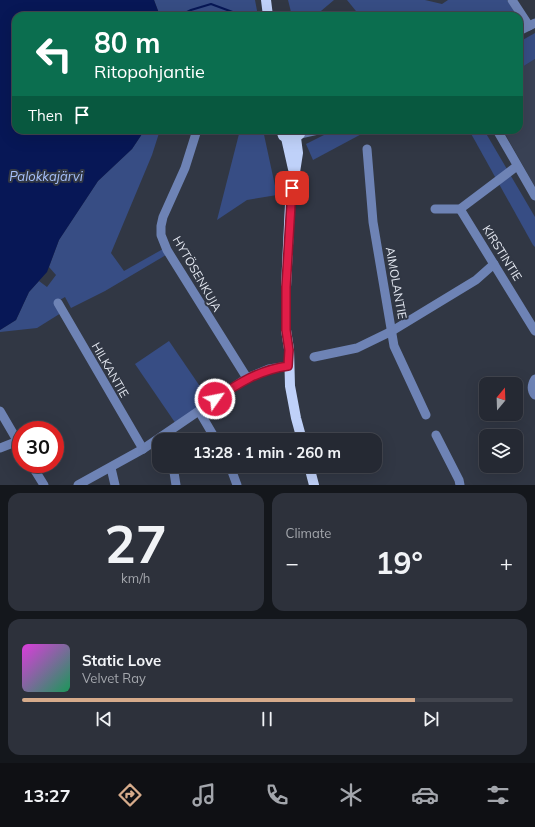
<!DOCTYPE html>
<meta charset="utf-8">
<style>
body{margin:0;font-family:Mulish,sans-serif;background:#2d313b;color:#f1f3f6;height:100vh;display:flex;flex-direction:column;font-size:15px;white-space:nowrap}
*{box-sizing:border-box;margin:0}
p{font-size:13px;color:#a3a6ac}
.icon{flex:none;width:22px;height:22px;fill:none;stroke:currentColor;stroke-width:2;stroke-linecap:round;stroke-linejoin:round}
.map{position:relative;height:485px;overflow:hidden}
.panel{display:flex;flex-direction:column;gap:8px;padding:8px;background:#14171c;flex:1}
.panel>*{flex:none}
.guide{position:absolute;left:12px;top:12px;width:511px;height:122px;border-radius:12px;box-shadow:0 4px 16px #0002,0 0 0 1px #42454e;background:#0b6e4f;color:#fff;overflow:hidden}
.needle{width:26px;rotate:19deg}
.buttons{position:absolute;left:479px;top:377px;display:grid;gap:8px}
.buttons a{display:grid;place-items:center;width:44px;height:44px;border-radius:8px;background:#252933;box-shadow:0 4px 16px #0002,0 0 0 1px #42454e;font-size:20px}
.speed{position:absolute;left:12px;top:421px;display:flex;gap:8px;font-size:20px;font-weight:700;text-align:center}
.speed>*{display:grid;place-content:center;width:52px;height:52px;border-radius:50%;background:#252933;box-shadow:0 4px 16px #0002,0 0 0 1px #42454e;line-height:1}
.speed .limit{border:6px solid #d22;background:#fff;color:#111}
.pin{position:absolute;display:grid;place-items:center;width:34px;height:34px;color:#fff;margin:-17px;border-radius:8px;box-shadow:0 2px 6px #0006}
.me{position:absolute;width:44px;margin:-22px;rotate:57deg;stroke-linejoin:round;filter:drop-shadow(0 0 3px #0008)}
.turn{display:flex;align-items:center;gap:14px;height:84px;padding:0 16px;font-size:18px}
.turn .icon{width:52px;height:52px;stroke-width:2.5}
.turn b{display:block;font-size:28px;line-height:34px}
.then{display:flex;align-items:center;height:38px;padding:0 16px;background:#0003;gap:8px;font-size:15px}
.big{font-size:30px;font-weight:700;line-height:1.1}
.panel .card{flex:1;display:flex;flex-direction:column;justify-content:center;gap:6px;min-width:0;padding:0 14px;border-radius:12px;background:#2d313b}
.panel .dial{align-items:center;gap:0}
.dial b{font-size:52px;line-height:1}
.song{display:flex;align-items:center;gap:12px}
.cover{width:48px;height:48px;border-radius:6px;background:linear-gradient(135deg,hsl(300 70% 55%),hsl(150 70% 35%))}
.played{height:4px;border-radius:2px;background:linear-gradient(90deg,#d6ab8b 80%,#42454e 80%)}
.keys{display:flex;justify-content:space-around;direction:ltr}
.heat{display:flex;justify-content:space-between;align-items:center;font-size:22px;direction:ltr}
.panel .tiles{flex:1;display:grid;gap:8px;grid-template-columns:1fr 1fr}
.card:last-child{grid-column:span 2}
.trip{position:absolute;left:152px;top:433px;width:230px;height:40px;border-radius:12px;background:#252933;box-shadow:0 4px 16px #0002,0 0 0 1px #42454e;font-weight:700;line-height:40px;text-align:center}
.tab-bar{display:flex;height:64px;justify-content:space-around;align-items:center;background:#0f1014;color:#a3a6ac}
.tab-bar .icon{width:28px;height:28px}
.tab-bar .on{color:#d6ab8b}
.tab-bar b{font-size:18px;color:#f1f3f6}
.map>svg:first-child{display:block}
</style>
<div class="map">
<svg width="535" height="485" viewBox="0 0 535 485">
<rect width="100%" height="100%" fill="#313744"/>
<polygon fill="#394154" points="535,59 535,187 503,130 519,130 519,69"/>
<g fill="#374d84">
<polygon points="154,0 255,0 258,16 160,16"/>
<polygon points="288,0 334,0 315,16 292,16"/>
<polygon points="347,0 425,0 442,4 448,0 507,0 517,16 360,16"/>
<polygon points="535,33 535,59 519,69 519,42"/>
<polygon points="143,130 160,130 152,155 111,253 124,271 163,249 166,255 105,291 71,308 65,297 58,301 61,313 37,328 0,332 0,330 16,320 29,292 39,281 47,287 56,275 49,267 59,240 98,181 132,149 142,134"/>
<polygon points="240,130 263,130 277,195 247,200 217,220"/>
<polygon points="334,130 369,130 313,160 306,144"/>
<polygon points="469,130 484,130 535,217 535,247 533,245"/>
<polygon points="169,341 210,401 176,424 135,364"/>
</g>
<polygon fill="#071756" points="0,0 154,0 160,16 16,16 16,130 143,130 142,134 132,149 98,181 59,240 47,272 29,292 16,320 0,330"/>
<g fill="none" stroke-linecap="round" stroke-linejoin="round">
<polyline stroke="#071756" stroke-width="2" points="179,16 191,10 211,4 238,14"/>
<g stroke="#6e83b5" stroke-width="9">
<polyline points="512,0 529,26"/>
<polyline points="519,31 535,23"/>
<polyline points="197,130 185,168 163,217 161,226 161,235 167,250 247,378"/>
<polyline points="497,130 535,196"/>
<polyline points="300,134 318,130"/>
<polyline points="367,149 373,222 394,346 426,415"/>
<polyline points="435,209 460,209 517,166"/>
<polyline points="460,209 535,331"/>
<polyline points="58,303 143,449"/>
<polyline points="314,357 357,348 392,331 476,280 494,264"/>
<path d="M535 379C532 384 531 390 535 395"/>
<polyline points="0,411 21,447"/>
<polyline points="199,411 216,440"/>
<polyline points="436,435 459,480 460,485"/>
<polyline points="0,448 18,441"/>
<polyline points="31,464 44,485"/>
<polyline points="173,466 176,485"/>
<polyline points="230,466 237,485"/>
<polyline points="111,468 115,485"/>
<polyline points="78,485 143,449 247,378 269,369 288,366"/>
</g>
<g stroke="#bfd1f9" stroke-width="10">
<polyline points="266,0 268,16"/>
<polyline points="281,130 283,136 292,140 300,134 301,130"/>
<polyline points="286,138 293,169"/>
<polyline points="296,138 298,153 290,204 286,287 286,330 289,349 290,386 296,418 302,440"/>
<polyline points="309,466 314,485"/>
</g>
</g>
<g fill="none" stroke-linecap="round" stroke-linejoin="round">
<g stroke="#92132f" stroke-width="10">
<path id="route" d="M215 399C239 383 259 370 288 366L289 350 286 330V287L292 188"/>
</g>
<use href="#route" stroke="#e11d48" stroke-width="7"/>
</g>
<g text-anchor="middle" stroke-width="4" stroke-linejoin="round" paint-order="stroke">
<g font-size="12" fill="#e5e9f2" stroke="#313744">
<text transform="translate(502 253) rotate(58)" y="4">KIRSTINTIE</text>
<text transform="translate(197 274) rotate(60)" y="4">HYTÖSENKUJA</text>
<text transform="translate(396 283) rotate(80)" y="4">AIMOLANTIE</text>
<text transform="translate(110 370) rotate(60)" y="4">HILKANTIE</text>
</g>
<g font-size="13" font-style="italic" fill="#a6c0fa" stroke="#313744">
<text x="46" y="181">Palokkajärvi</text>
</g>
</g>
</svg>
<div class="buttons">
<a><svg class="needle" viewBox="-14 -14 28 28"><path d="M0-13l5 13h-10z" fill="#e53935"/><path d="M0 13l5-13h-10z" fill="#a3a6ac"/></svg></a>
<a><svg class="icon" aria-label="layers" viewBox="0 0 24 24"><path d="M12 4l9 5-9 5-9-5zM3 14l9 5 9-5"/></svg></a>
</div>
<div class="speed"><div class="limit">30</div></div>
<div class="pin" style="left:292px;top:188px;background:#d93025"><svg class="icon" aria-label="arrive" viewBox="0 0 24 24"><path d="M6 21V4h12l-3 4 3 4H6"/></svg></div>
<svg class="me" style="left:215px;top:399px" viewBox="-20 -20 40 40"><circle r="17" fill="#e11d48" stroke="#fff" stroke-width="3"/><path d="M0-11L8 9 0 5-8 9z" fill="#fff"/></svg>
<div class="trip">13:28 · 1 min · 260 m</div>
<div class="guide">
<div class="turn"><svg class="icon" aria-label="left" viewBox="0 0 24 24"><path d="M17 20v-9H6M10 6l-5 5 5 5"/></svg><div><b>80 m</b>Ritopohjantie</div></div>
<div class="then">Then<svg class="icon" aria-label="arrive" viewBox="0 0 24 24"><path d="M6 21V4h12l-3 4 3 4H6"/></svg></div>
</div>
</div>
<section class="panel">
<div class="tiles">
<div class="card dial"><b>27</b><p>km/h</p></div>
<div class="card"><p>Climate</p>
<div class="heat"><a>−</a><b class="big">19°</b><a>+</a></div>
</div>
<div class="card">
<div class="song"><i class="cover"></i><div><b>Static Love</b><p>Velvet Ray</p></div></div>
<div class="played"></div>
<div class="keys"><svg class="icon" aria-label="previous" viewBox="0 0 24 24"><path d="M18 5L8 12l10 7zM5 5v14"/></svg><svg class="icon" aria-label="pause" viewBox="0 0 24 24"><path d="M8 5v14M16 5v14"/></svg><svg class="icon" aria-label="next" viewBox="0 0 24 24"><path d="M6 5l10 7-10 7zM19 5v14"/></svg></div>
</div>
</div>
</section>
<nav class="tab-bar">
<b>13:27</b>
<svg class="icon on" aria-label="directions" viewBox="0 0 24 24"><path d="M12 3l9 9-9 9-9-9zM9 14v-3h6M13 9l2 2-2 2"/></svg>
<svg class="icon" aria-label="music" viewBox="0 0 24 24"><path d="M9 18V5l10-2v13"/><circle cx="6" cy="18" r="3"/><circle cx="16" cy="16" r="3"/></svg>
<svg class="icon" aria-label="phone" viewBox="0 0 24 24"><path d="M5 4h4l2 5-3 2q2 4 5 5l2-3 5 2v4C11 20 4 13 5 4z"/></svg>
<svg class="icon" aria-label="climate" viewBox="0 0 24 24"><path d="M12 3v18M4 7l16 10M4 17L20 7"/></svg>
<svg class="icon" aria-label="car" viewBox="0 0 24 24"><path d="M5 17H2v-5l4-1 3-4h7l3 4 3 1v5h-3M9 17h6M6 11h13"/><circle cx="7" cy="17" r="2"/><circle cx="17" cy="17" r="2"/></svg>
<svg class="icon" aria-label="filters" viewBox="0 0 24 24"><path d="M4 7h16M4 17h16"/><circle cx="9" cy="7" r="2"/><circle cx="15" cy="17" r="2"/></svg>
</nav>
